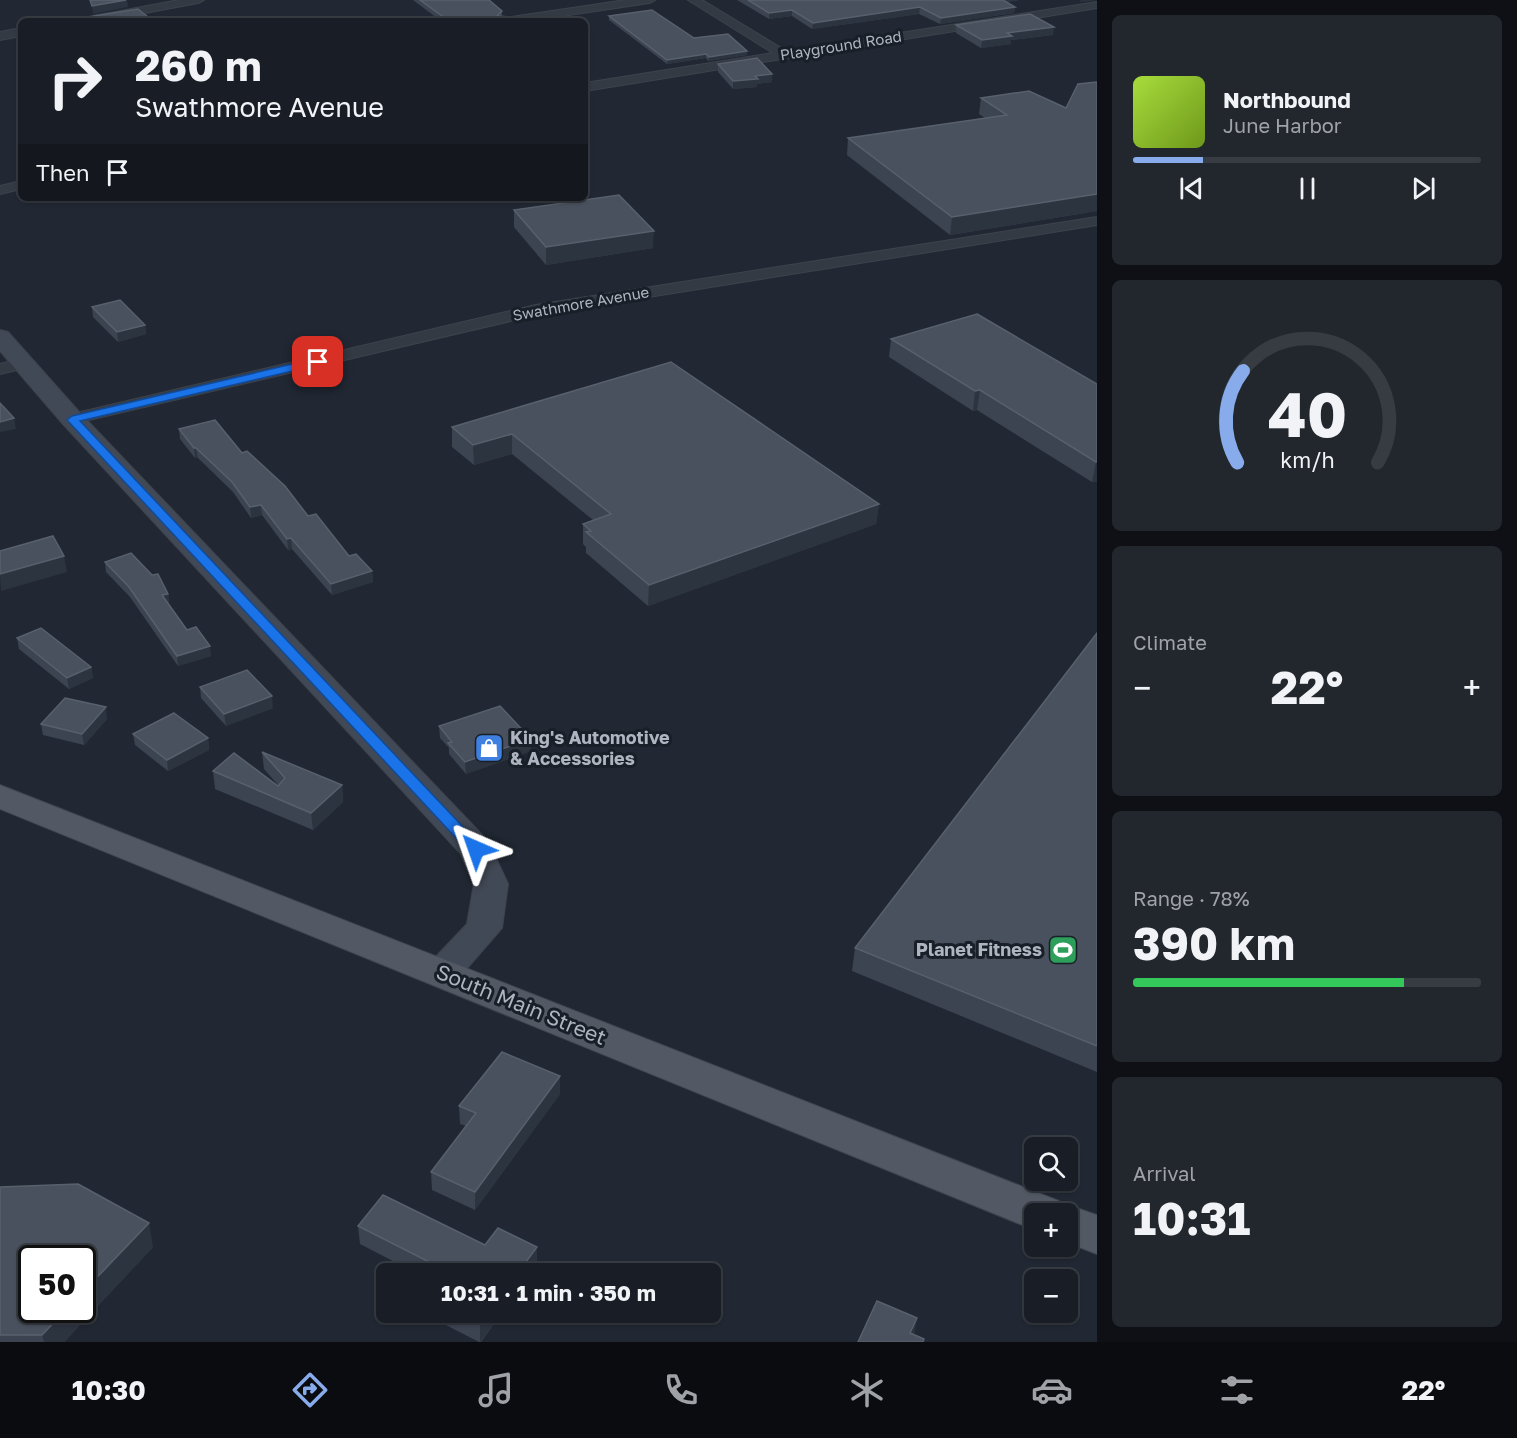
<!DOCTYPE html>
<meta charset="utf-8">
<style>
body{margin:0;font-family:"Golos Text",sans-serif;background:#22272e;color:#f1f3f6;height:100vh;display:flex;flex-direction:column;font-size:22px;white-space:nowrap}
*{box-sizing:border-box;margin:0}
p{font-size:20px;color:#9fa2a7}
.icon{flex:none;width:33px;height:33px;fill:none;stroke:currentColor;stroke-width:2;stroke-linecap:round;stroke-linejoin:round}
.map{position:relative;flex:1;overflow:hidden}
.sheet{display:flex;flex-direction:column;gap:15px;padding:15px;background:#0e1015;width:420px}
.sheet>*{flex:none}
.banner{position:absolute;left:18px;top:18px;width:570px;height:183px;border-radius:9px;box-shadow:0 2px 4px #0004,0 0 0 2px #373c43;background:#191e26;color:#f1f3f6;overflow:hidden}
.buttons{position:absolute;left:1024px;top:1137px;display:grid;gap:12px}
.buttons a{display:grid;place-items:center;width:54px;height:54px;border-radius:9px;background:#191e26;box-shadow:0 2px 4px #0004,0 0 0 2px #373c43;font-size:30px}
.speed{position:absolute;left:18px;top:1245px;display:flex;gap:12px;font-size:30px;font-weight:700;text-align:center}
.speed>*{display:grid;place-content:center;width:78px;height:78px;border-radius:50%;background:#191e26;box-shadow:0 2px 4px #0004,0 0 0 2px #373c43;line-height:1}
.speed .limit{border:3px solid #111;border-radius:9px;background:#fff;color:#111}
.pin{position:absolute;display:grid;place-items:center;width:51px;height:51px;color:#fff;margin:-26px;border-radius:12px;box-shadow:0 3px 9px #0006}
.me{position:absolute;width:66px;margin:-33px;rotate:317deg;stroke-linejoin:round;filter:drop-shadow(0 0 4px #0008)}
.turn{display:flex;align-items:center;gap:21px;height:126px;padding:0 18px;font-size:27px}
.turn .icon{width:78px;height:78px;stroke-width:2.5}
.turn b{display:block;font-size:42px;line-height:51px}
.then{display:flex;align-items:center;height:57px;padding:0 18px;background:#0003;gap:12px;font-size:22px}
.big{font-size:45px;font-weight:700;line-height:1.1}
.sheet .tile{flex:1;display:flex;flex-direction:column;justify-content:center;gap:9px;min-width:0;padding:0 21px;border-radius:9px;background:#22272e}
.sheet .dial{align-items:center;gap:0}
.dial svg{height:156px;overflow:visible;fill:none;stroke:#373c43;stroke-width:7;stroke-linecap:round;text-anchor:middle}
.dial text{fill:#f1f3f6;stroke:none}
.song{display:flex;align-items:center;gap:18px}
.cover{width:72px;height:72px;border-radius:9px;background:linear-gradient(135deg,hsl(80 70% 55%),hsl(80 70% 35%))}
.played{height:6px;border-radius:3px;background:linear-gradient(90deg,#88aceb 20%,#373c43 20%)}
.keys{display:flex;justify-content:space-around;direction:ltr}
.heat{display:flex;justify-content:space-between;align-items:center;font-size:33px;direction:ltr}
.charge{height:9px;border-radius:4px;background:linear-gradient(90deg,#34c759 78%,#373c43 0)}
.trip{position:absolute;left:376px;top:1263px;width:345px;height:60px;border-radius:9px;background:#191e26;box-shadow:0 2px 4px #0004,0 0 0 2px #373c43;font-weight:700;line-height:60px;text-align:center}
.tab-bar{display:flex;height:96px;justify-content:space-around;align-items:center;background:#0a0c0f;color:#9fa2a7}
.tab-bar .icon{width:42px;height:42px}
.tab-bar .selected{color:#88aceb}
.tab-bar b{font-size:27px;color:#f1f3f6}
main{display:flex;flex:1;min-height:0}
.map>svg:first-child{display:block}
</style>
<main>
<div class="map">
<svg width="1097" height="1342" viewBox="0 0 1097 1342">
<rect width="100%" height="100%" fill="#212833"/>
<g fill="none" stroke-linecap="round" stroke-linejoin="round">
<g stroke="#3d434d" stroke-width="2">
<g id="street">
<polygon points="179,0 204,0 198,3 102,21 77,21 83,18"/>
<polygon points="626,0 655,0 649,3 529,21 499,21 505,18"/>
<polygon points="688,0 702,0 786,51 1097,2 1097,8 585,91 585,83 773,53"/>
<polygon points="21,28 21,36 0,40 0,32"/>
<polygon points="21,181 21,189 0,194 0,186"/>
<polygon points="1097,217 1097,225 536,315 72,424 66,423 63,419 66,415 72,414 536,305"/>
<polygon points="23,358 31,363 29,367 0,374 0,364"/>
</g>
</g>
<g stroke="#3d434d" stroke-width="2">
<polygon id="secondary" points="0,330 8,332 81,414 488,841 508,884 502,928 455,982 442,986 429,982 424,973 429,964 467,924 474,884 461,854 63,424 0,351"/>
</g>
<g stroke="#3d434d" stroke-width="2">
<polygon id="primary" points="0,785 1059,1201 1062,1207 1068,1205 1097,1215 1097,1254 1068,1243 1068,1214 1035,1214 1035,1230 1027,1227 0,809"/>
</g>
<use href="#street" fill="#343a44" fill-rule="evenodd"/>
<use href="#secondary" fill="#424956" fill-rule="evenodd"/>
<use href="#primary" fill="#525964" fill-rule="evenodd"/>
</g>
<g fill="#3c4451">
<polygon points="413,0 489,0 502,11 502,17 516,21 441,21"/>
<polygon points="737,0 1019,0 1007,2 1015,7 1014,13 940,24 919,14 812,29 792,16 769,19"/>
<polygon points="609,16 747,51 747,55 708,61 706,58 667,64 609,20"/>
<polygon points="956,25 1053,35 1011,40 1011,44 981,48 956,33"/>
<polygon points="718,64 772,82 757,84 757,87 733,89 718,72"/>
<polygon points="1097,82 1097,211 950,235 847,155 848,138 985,118 979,114 981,98 1066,108"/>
<polygon points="514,210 653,248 546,265 514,227"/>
<polygon points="92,307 145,325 146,334 118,342 93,317"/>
<polygon points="891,339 1097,384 1097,481 1092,482 977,410 973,411 889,357"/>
<polygon points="671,362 879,504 876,524 648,606 586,553 586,547 583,544 583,524 593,520 512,454 474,465 452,447 452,427"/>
<polygon points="179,429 242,453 349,556 372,571 373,582 332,595 292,549 288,550 262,515 251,518 233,492 198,458 195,458 180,439"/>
<polygon points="105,562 168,594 169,604 168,604 187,630 211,656 178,666 130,597 106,572"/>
<polygon points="1097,633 1097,1072 852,971 855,948"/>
<polygon points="17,638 91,667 93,678 69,689 19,649"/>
<polygon points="200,687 273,708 226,726 201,698"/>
<polygon points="107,719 84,745 43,735 41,724"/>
<polygon points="439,726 531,739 531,751 466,774 449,754 449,748 440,738"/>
<polygon points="133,734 208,738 209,750 168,771 135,745"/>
<polygon points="262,752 342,785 343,802 313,830 215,789 213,771 278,786 278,785 264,769"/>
<polygon points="560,1094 475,1210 432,1190 431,1172 466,1126 460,1124 459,1106"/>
<polygon points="0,1187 153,1247 64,1342 0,1342"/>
<polygon points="358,1226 485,1245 537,1265 530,1274 418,1274 360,1244"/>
<polygon points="441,1312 502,1312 481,1342 479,1342 442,1323"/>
</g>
<g fill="#2c3440">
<polygon points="127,0 128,7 93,14 92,6"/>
<polygon points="998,0 1019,0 998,3"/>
<polygon points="1081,0 1097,0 1080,2"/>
<polygon points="920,7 919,14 812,29 813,23"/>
<polygon points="1015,7 1014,13 940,24 941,18"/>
<polygon points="792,10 792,16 769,19 769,13"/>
<polygon points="1054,27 1053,35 1011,40 1011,44 981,48 982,40 1007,33"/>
<polygon points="747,51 747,55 708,61 709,57"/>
<polygon points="706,54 706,58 667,64 667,60"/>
<polygon points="772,74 772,82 757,84 757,87 733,89 733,81 755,76"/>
<polygon points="1097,194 1097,211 950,235 952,217"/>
<polygon points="654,231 653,248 546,265 546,247"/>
<polygon points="145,325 146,334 118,342 117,332"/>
<polygon points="980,390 977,410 973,411 975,391"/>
<polygon points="14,418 16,429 0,432 0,422"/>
<polygon points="512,434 512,454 474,465 473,445"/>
<polygon points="194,448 196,448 198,458 195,458"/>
<polygon points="1096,462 1097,462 1097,481 1092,482"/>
<polygon points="879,504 876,524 648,606 649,585"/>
<polygon points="261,505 262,515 251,518 250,507"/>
<polygon points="291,538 292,549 288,550 287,539"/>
<polygon points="64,556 67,572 1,591 0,574"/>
<polygon points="372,571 373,582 332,595 331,584"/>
<polygon points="168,594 169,604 163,605 162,595"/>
<polygon points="210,646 211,656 178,666 177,656"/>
<polygon points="91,667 93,678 69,689 67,678"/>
<polygon points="272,696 273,708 226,726 224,714"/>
<polygon points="106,707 107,719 84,745 82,734"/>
<polygon points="208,738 209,750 168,771 167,760"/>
<polygon points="531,739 531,751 466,774 465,762"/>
<polygon points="342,785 343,802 313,830 311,813"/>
<polygon points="560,1076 560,1094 475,1210 475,1192"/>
<polygon points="149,1223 153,1247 64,1342 44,1342 42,1335 66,1310 82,1310 82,1293"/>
<polygon points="537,1247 537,1265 530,1274 517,1274"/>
<polygon points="488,1312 502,1312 480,1342 480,1324"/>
<polygon points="917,1318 914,1336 910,1333"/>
</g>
<g fill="#48515d" stroke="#58606d" stroke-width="1.5">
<polygon points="90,0 126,0 92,6"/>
<polygon points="420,0 489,0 502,11 497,16 511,17 516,21 449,21"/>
<polygon points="748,0 1003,0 1015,7 941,18 920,7 813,23 792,10 769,13"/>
<polygon points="138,9 153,21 94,21 93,16"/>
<polygon points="652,10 694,38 728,34 747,51 709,57 706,54 667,60 609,16"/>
<polygon points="1030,14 1054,27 1007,33 1012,36 982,40 956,25"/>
<polygon points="757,58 772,74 755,76 758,79 733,81 718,64"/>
<polygon points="1097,82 1097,194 952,217 848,138 1007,115 981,98 1029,91 1066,108 1078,84"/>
<polygon points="619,195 654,231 546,247 514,210"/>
<polygon points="120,300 145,325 117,332 92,307"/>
<polygon points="977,314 1097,384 1097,462 1096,462 980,390 975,391 891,339"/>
<polygon points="671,362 879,504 649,585 586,532 591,531 583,524 611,514 512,434 473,445 452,427"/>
<polygon points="0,403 14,418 0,422"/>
<polygon points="215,420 242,453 247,451 285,486 308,516 316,514 349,556 356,554 372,571 331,584 291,538 287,539 261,505 250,507 232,482 196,448 194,448 179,429"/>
<polygon points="53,536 64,556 0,574 0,551"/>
<polygon points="131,553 152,575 158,574 168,594 162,595 187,630 196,627 210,646 177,656 129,587 105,562"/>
<polygon points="41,628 91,667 67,678 17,638"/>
<polygon points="1097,633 1097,1046 855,948"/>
<polygon points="247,670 272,696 224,714 200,687"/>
<polygon points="65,698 106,707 82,734 41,724"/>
<polygon points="500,706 531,739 465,762 448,743 452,742 439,726"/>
<polygon points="174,713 208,738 167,760 133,734"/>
<polygon points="262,752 342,785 311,813 213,771 234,753 278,786 285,778"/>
<polygon points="502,1052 560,1076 475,1192 431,1172 476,1113 459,1106"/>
<polygon points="78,1184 149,1223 82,1293 82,1258 32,1258 32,1310 66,1310 42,1335 0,1335 0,1187"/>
<polygon points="383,1195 485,1245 498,1228 537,1247 517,1274 453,1274 358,1226"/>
<polygon points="877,1301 917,1318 910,1333 924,1339 923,1342 858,1342"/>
<polygon points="456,1312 488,1312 480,1324"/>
</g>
<polygon fill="#1a73e8" stroke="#114b97" stroke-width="1.5" points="318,358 323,362 322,364 80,421 481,846 483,849 481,853 470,853 67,420 72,416"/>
<defs>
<g id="shop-square" transform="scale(1.5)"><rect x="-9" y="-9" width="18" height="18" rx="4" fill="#3f7fe0" stroke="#191f28"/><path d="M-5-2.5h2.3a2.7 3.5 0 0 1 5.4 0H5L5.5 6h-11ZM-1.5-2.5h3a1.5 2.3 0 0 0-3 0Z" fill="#fff"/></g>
<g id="stadium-square" transform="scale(1.5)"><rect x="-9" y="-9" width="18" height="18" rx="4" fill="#2e9e5b" stroke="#191f28"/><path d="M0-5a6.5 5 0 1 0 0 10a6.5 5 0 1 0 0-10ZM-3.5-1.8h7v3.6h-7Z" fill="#fff"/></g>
</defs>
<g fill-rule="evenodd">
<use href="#shop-square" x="489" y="748"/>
<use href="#stadium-square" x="1063" y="950"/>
</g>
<g text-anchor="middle" stroke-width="6" stroke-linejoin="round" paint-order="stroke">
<g font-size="15" fill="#aeb5c1" stroke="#191f28">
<text transform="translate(841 46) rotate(-9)" y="5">Playground Road</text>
<text transform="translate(581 304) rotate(-10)" y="5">Swathmore Avenue</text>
</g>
<g font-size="18" font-weight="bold" fill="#aeb5c1" stroke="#191f28" text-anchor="start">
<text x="510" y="744">King's Automotive<tspan x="510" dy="21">&amp; Accessories</tspan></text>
<text x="1042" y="956" text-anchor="end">Planet Fitness</text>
</g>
<g font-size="21" fill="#aeb5c1" stroke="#191f28">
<text transform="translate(521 1005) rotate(22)" y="7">South Main Street</text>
</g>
</g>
</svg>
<div class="buttons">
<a><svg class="icon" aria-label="search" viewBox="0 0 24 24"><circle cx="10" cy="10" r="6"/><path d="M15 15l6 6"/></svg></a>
<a>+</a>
<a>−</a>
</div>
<div class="speed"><div class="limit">50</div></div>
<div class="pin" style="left:318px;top:362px;background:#d93025"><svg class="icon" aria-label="arrive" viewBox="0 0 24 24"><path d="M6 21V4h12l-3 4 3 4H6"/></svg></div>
<svg class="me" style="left:476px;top:849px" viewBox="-20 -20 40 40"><path d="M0-17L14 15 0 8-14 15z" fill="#1a73e8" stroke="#fff" stroke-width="4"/></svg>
<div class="trip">10:31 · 1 min · 350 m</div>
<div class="banner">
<div class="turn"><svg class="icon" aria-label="right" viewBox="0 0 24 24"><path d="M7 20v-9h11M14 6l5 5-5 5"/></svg><div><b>260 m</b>Swathmore Avenue</div></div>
<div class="then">Then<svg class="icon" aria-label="arrive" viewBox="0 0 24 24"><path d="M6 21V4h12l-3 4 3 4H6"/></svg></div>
</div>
</div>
<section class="sheet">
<div class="tile">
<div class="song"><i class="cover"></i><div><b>Northbound</b><p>June Harbor</p></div></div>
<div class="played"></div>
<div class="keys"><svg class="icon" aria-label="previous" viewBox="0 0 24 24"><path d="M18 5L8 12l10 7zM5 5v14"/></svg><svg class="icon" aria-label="pause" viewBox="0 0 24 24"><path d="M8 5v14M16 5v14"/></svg><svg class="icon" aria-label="next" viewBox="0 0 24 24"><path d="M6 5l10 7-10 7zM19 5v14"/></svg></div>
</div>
<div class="tile dial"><svg viewBox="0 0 100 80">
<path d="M14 69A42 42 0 1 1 86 69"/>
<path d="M14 69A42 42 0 0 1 17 22" stroke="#88aceb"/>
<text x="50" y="56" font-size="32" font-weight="700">40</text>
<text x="50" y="72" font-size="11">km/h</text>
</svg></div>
<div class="tile"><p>Climate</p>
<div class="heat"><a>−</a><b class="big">22°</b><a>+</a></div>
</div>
<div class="tile"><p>Range · 78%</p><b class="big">390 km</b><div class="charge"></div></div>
<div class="tile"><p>Arrival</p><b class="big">10:31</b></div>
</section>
</main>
<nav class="tab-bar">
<b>10:30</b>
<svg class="icon selected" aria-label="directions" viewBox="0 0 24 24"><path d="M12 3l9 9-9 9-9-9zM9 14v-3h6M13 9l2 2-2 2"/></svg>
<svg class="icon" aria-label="music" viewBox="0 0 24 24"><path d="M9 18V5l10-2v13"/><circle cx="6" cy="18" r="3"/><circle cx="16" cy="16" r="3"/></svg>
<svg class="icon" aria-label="phone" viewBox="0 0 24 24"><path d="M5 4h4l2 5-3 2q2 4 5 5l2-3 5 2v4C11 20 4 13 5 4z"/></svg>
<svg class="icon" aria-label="climate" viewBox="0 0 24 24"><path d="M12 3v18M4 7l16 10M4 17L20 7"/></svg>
<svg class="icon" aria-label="car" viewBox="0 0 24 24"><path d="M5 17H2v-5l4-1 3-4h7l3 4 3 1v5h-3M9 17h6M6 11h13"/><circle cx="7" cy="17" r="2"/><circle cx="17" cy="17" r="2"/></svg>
<svg class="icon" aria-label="filters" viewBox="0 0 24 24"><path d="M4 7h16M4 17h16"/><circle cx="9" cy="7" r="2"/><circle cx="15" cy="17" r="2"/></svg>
<b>22°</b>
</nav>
